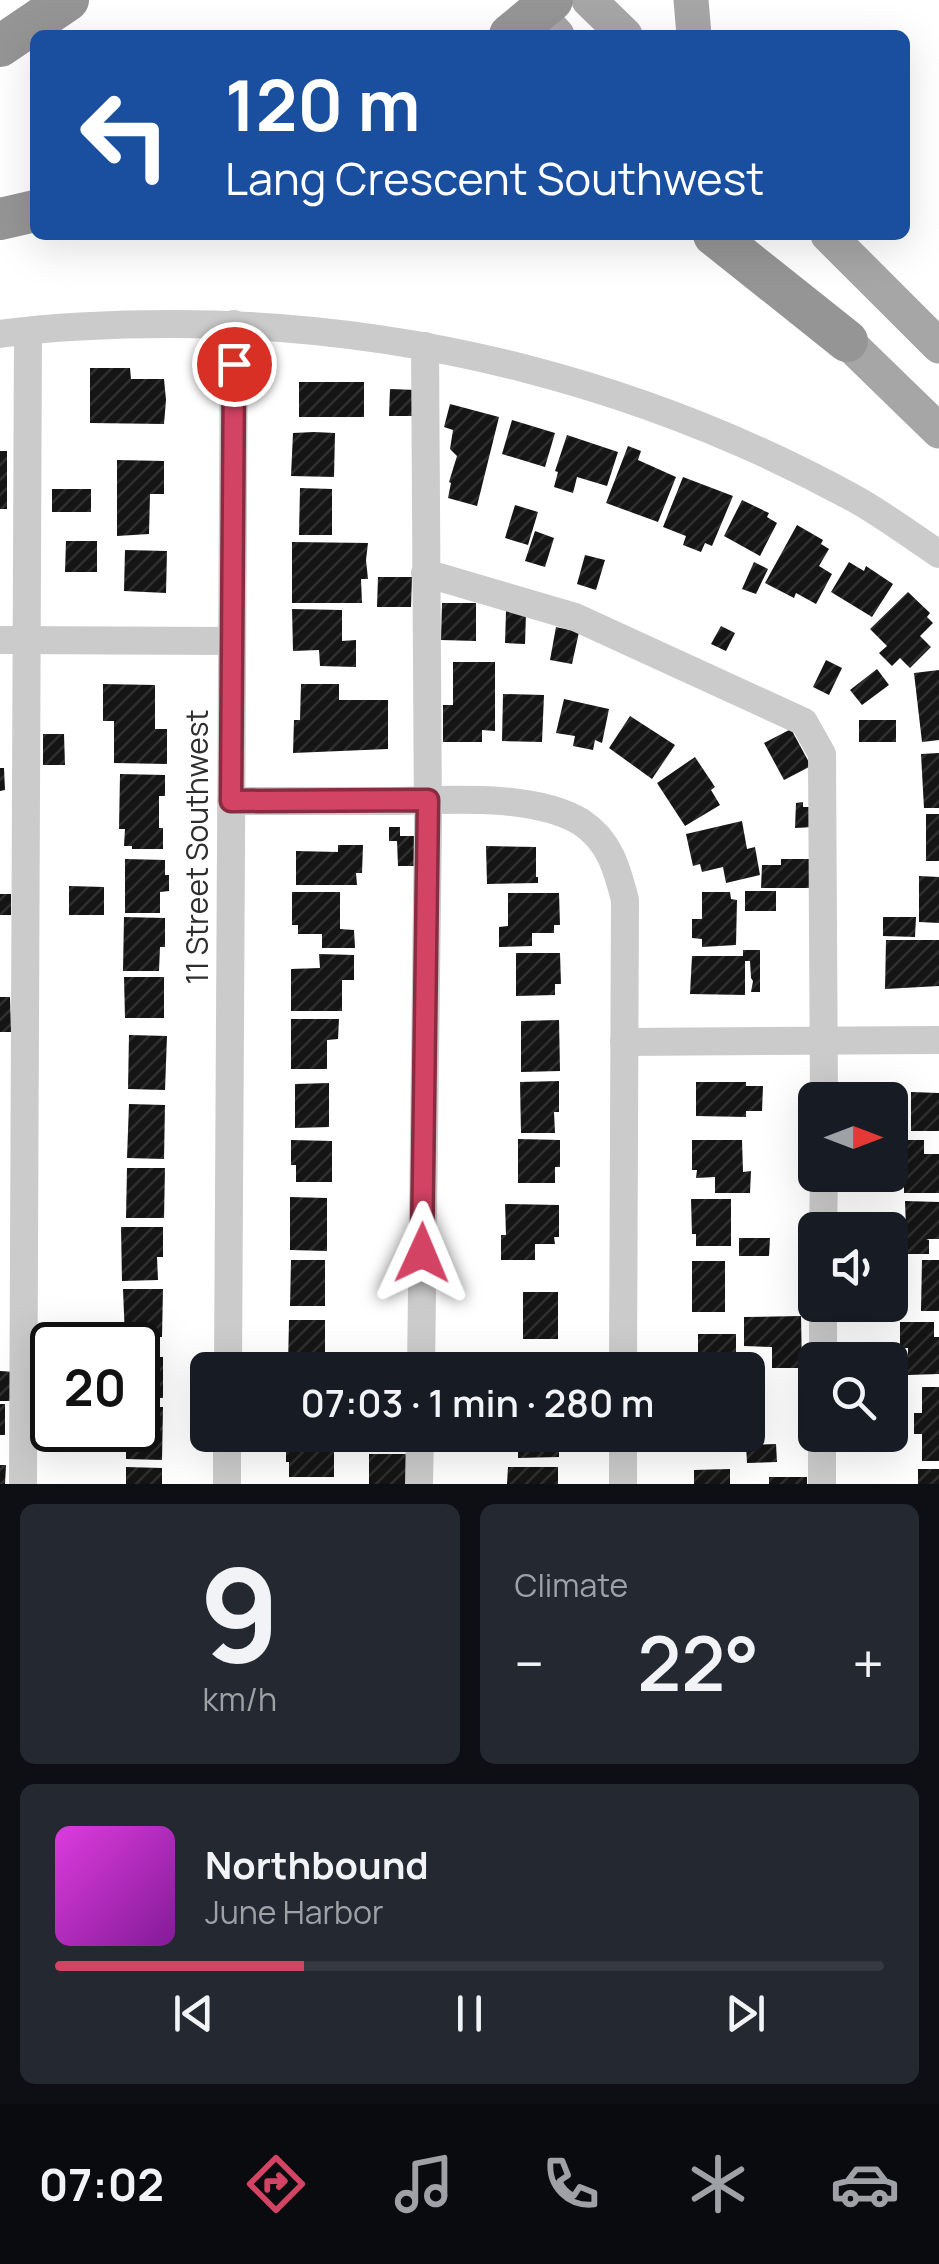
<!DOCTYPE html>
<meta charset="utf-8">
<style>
body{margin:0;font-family:Manrope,sans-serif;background:#242831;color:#f1f3f6;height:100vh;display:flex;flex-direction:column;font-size:38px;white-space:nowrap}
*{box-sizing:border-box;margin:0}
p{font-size:32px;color:#9ea1a6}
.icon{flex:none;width:55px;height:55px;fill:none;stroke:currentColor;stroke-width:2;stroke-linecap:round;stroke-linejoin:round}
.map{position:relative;height:1484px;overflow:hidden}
.sheet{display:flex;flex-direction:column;gap:20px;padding:20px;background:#0d0f14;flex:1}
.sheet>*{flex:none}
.hud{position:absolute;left:30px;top:30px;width:880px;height:210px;border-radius:15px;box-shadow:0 10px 40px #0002;background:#1a4fa0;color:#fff;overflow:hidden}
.needle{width:65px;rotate:90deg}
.controls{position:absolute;left:798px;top:1082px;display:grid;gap:20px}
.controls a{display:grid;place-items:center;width:110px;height:110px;border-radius:15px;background:#171b24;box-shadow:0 10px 40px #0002;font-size:50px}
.speed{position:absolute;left:30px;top:1322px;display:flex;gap:20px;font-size:50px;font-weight:700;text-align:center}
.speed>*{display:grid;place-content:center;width:130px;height:130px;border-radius:50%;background:#171b24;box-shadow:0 10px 40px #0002;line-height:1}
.speed .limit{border:5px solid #111;border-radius:15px;background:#fff;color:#111}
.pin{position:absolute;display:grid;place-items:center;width:85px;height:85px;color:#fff;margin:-42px;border:5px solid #fff;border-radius:50%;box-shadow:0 2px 10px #0007}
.me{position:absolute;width:110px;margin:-55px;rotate:1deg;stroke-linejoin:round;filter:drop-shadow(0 0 8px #0008)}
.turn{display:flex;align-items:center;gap:35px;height:210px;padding:0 30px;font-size:45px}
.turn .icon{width:130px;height:130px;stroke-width:2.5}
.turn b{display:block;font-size:70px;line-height:85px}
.big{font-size:75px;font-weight:600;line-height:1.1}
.sheet .card{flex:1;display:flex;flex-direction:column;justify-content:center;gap:15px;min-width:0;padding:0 35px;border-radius:15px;background:#242831}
.sheet .dial{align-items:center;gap:0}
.dial b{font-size:130px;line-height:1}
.song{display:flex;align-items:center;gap:30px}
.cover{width:120px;height:120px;border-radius:15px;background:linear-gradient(135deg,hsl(300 70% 55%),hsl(290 70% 35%))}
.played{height:10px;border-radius:5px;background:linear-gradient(90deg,#d34364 30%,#363941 30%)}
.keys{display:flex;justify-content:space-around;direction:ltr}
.heat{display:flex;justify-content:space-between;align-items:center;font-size:55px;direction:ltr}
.sheet .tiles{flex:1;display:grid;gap:20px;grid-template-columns:1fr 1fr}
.card:last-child{grid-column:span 2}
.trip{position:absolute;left:190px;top:1352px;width:575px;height:100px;border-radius:15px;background:#171b24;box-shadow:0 10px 40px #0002;font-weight:600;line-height:100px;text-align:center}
.menu{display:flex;height:160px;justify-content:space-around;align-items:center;background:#090b0e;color:#9ea1a6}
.menu .icon{width:70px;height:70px}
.menu .on{color:#d34364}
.menu b{font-size:45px;color:#f1f3f6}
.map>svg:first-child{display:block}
</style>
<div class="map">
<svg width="939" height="1484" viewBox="0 0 939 1484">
<defs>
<pattern id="building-hatch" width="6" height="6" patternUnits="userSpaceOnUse" patternTransform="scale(2.5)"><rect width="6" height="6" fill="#151515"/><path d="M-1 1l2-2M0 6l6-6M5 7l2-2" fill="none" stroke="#2f2f2f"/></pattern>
</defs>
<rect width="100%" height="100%" fill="#fff"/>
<g fill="url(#building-hatch)">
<polygon points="90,368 130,368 131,379 164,379 166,400 164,424 90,423"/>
<rect x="299" y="382" width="65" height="35"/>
<polygon points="390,389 417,390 417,416 389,416"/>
<polygon points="450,404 499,417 477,506 448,498 451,483 449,482 457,456 450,449 453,430 444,427"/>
<polygon points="512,420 555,433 545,467 502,454"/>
<polygon points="314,432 335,433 334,477 291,476 293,433"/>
<polygon points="567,435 618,452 607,486 577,477 573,493 554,487 558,472 555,471"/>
<polygon points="628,446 641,451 638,460 676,477 658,522 606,503"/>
<rect x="0" y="451" width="7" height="58"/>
<polygon points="117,460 164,461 164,494 150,494 149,534 117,536"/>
<polygon points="683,477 733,496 712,546 705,543 701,552 683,545 686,536 663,527"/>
<polygon points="300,488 332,489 332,535 299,535"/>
<rect x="52" y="489" width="39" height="23"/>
<polygon points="742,500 769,513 767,517 777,523 760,556 724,536"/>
<polygon points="515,505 538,512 528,545 505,538"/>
<polygon points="797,525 823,540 821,544 829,549 819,566 832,574 816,604 796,593 794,598 765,583"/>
<polygon points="535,531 554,538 545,567 525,561"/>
<polygon points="66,541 97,541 97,572 65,572"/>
<polygon points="292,542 368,543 366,560 368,579 361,579 362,603 292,603"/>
<polygon points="125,550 167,551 166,593 124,591"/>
<polygon points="585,555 605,560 596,590 577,584"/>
<polygon points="754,562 768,569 756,594 742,589"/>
<polygon points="849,562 864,571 866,566 893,584 872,617 831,592"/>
<polygon points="378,577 412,577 411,607 377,607"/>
<polygon points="908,592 930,613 927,617 933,623 920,636 931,647 910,668 900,658 892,666 879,653 887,646 870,629"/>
<polygon points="442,603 476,603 476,641 441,640"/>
<polygon points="292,609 342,610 342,641 356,640 356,667 320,666 319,650 293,651"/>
<polygon points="506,611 526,612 525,644 505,643"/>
<polygon points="721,626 735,633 726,651 711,644"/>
<polygon points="556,627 579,632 572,664 550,660"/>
<polygon points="826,660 842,668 829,695 813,687"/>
<polygon points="453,662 495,662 495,731 482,730 482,742 443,742 443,705 453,705"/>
<polygon points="877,669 889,685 862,705 850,690"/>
<polygon points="939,670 939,740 922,742 914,673"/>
<polygon points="103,684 155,685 155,729 167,729 167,764 114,763 114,721 103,721"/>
<polygon points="301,684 339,684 339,700 388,700 388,749 293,753 294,720 300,720"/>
<polygon points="503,694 544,695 542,742 502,741"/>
<polygon points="564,699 609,709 602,743 595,740 593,750 573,746 575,736 556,733"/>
<polygon points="630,716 675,745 652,779 609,748"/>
<rect x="859" y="720" width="37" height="22"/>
<polygon points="791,729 811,766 784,780 764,743"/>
<polygon points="43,734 64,734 65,765 43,765"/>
<polygon points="939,753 939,808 924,808 921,754"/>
<polygon points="695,757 715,787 711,790 720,805 685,826 657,783"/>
<polygon points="0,768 4,768 5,790 0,791"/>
<polygon points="120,774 165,775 165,796 159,796 159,828 163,828 163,849 132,849 132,846 124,846 125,829 119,829"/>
<polygon points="803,802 803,807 814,807 814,827 795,828 796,803"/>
<rect x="926" y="814" width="13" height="47"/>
<polygon points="742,821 747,849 755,847 760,875 726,883 723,867 702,872 700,864 693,866 686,834"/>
<polygon points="389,827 400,827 400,836 414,836 415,866 398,866 397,841 389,841"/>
<polygon points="338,845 363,845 362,873 356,873 357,885 296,885 296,851 338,852"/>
<polygon points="486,846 536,847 536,877 538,877 538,883 487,884"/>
<polygon points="125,859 165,860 165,875 169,875 169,891 160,892 160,913 125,913"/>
<polygon points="781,859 809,859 809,888 761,888 762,865 781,865"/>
<polygon points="919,876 939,877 939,923 919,922"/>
<polygon points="69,886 104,887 104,915 69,915"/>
<rect x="745" y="891" width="31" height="20"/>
<polygon points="292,892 340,892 340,929 354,930 355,948 322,948 322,934 298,934 298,925 292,925"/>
<polygon points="702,892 730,892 731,899 737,900 736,945 702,947 702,939 692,938 692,919 702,919"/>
<polygon points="508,893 559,893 560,925 554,925 554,933 532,933 532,946 499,947 499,927 508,926"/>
<rect x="0" y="894" width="11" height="21"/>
<polygon points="124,917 165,918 165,947 160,947 159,971 123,971"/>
<polygon points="883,917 916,917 915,937 883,936"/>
<polygon points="886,940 939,940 939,986 885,989"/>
<polygon points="743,950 760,950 760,992 751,992 753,981 751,978 750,961 745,961 745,995 690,994 692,956 743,956"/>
<polygon points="516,953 560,953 561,984 555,984 555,995 516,996"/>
<polygon points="319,954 354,955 354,980 342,980 342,1011 291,1011 291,969 320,968"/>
<polygon points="124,977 164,977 164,1018 125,1018"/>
<polygon points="0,997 10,997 11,1032 0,1032"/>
<polygon points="291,1019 339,1019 338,1039 327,1040 327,1069 291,1069"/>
<polygon points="559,1020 560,1071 521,1072 521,1021"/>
<polygon points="129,1035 167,1036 165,1090 128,1089"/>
<polygon points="559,1081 559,1112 554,1112 555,1133 521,1133 520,1082"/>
<polygon points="696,1082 746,1082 746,1086 763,1086 762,1111 746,1111 746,1117 696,1116"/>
<polygon points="329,1083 329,1127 295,1128 295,1084"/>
<polygon points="911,1092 939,1093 939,1131 911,1131"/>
<polygon points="129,1104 165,1105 164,1159 127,1158"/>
<polygon points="518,1139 560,1140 560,1167 555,1167 555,1183 518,1183"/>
<polygon points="291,1140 332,1141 332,1182 296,1182 296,1165 291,1165"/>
<polygon points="692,1140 742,1140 743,1172 751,1171 750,1193 715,1193 715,1177 696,1178 697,1170 692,1170"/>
<polygon points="895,1140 924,1140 924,1154 939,1154 939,1193 904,1193 904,1157 895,1157"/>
<polygon points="127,1168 165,1168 164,1218 126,1218"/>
<polygon points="290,1197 327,1198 327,1251 290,1250"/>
<polygon points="691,1199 731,1199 731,1246 696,1246 696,1234 692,1234"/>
<polygon points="905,1201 939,1202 939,1239 926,1239 929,1240 929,1254 899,1254 899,1228 906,1228"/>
<polygon points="505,1204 559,1205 559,1237 554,1237 555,1244 535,1244 535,1260 501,1260 501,1235 506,1235"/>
<polygon points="121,1227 163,1227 163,1257 157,1257 158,1280 122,1281"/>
<polygon points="739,1238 770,1238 769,1256 739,1256"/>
<polygon points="291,1260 325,1260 325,1306 290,1306"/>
<polygon points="922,1260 939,1260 939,1311 921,1311"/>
<rect x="692" y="1261" width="33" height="51"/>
<polygon points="123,1289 163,1289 162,1337 125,1338"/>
<rect x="523" y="1292" width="35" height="47"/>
<polygon points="801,1316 802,1368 772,1368 772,1347 744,1346 744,1317"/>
<polygon points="289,1320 325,1320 325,1367 288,1366"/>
<polygon points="900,1322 934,1322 934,1337 939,1337 939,1374 908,1375 908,1348 900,1348"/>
<polygon points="698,1334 736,1334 736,1370 696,1370 696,1366 698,1366"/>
<polygon points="353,1353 386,1353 385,1370 353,1370"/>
<rect x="138" y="1357" width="25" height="41"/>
<polygon points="521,1357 558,1358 558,1370 521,1370"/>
<polygon points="0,1371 15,1372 14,1401 0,1401"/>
<polygon points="748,1372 753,1372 754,1400 748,1400"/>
<polygon points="922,1387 939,1387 939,1461 922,1461 922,1434 914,1434 914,1413 922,1413"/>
<rect x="0" y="1404" width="5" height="31"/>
<polygon points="138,1407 163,1407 162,1460 126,1459 126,1430 138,1430"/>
<polygon points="518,1435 559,1435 559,1457 518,1458"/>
<rect x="693" y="1435" width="46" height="14"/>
<polygon points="288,1436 313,1436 313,1441 334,1441 334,1477 289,1477 289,1462 286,1462 286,1452 289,1452"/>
<polygon points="776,1444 777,1462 747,1463 746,1445"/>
<rect x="369" y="1454" width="37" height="30"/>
<polygon points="0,1465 6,1465 5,1484 0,1484"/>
<polygon points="126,1467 162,1468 162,1484 126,1484"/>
<polygon points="508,1467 558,1467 558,1484 507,1484"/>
<polygon points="730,1469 730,1484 694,1484 694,1470"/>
<rect x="918" y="1469" width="21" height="15"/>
<rect x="769" y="1477" width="38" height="7"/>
</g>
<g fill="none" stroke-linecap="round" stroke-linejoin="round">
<g stroke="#cbcbcb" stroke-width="28">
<path d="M0 334C58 326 116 324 174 324 412 324 648 385 857 500 885 516 912 536 939 554"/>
<polyline points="425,573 575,617 804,722 822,754 824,1100"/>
<polyline points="0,640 232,641"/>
<path d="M231 801C285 801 339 801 392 801 447 800 533 793 581 822 610 841 617 869 625 900L623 1370"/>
<polyline points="624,1042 939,1040"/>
<polyline points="823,1230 824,1175"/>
<polyline points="823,1360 823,1305"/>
<polyline points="228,1370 234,324"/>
<polyline points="421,1370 428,823 425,346"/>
<polyline points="23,1484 28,331"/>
<polyline points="227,1484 227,1435"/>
<polyline points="419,1484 420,1435"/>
<polyline points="623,1484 623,1435"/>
<polyline points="822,1484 822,1435"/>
</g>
<g stroke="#a6a6a6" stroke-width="35">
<polyline points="589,0 625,35"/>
<polyline points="691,0 694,35"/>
<polyline points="536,12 557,35"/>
<polyline points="828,235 939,346"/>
<polyline points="830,325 939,431"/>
</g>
<g stroke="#959595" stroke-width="42">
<polyline points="510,35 552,0"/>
<polyline points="0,46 68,0"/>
<polyline points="0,219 35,211"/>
<polyline points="714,235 847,341"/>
</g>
</g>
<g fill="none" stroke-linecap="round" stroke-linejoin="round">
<g stroke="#892c41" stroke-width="25">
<polyline id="route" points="234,364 231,801 428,800 422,1253"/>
</g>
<use href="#route" stroke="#d34364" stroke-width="18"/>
</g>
<g text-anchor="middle" stroke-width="10" stroke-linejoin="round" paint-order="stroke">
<g font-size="30" fill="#2e2e2e" stroke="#fff">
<text transform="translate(198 847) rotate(-90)" y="10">11 Street Southwest</text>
</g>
</g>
</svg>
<div class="controls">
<a><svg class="needle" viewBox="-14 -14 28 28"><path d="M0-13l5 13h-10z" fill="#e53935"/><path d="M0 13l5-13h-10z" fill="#9ea1a6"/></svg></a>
<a><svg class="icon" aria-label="sound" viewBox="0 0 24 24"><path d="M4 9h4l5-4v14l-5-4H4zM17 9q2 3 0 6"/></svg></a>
<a><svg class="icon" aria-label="search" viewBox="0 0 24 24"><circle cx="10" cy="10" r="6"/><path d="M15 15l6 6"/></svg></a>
</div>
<div class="speed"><div class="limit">20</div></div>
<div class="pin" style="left:234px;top:364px;background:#d93025"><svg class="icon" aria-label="arrive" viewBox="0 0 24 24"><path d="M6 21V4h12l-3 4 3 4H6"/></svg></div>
<svg class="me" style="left:422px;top:1253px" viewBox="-20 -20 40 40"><path d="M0-17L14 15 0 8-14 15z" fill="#d34364" stroke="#fff" stroke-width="4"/></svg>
<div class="trip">07:03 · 1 min · 280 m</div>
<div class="hud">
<div class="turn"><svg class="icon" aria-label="left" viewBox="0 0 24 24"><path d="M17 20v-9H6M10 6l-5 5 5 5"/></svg><div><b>120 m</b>Lang Crescent Southwest</div></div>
</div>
</div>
<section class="sheet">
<div class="tiles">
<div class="card dial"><b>9</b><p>km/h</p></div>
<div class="card"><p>Climate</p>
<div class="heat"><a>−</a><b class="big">22°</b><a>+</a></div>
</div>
<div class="card">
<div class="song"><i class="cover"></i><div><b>Northbound</b><p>June Harbor</p></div></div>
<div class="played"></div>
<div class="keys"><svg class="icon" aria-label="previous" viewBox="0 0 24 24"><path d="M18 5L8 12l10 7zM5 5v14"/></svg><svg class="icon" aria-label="pause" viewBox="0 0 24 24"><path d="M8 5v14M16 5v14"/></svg><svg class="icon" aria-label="next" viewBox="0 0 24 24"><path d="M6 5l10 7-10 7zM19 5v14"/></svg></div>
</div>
</div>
</section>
<nav class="menu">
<b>07:02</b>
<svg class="icon on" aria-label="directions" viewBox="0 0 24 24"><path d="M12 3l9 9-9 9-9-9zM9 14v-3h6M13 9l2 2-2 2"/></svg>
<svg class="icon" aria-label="music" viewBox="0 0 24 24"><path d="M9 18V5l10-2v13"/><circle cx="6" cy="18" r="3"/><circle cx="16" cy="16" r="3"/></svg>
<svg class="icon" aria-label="phone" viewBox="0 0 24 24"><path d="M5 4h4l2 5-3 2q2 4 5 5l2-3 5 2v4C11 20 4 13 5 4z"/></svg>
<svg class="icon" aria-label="climate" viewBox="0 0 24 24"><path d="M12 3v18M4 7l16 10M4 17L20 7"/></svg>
<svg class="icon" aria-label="car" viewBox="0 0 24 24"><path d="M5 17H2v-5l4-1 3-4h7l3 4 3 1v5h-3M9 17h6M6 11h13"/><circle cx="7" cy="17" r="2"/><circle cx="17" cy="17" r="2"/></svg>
</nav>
